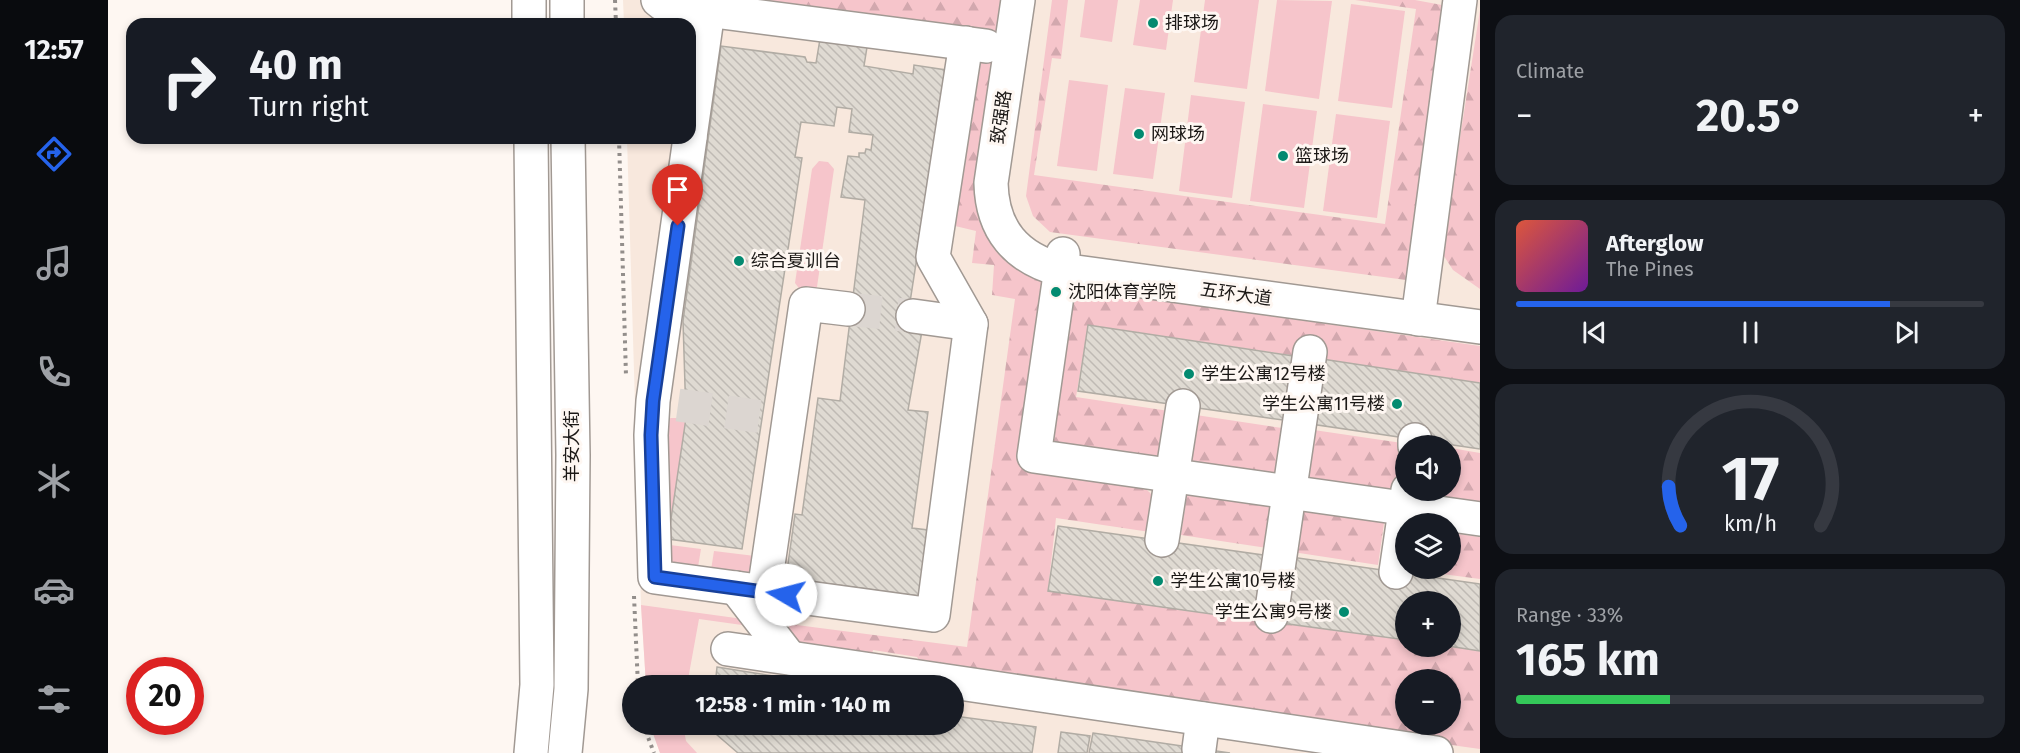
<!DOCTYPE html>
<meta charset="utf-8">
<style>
body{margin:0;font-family:"Fira Sans","Noto Sans SC",sans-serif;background:#20242c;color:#f1f3f6;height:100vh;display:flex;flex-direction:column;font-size:22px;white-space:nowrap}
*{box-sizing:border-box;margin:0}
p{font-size:20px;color:#9ea1a6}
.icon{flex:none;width:33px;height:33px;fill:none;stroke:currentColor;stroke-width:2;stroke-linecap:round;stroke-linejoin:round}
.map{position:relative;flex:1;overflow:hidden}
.side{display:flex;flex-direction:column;gap:15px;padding:15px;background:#0d0f14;width:540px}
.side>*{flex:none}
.top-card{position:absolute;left:18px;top:18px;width:570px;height:126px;border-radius:18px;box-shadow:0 3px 9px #0003;background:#171b24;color:#f1f3f6;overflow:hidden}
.controls{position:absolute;left:1287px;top:435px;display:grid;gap:12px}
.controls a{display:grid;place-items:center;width:66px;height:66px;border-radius:50%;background:#171b24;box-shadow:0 3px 9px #0003;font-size:30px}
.speed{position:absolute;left:18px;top:657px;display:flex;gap:12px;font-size:30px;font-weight:700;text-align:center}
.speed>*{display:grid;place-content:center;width:78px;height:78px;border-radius:50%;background:#171b24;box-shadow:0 3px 9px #0003;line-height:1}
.speed .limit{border:9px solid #d22;background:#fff;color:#111}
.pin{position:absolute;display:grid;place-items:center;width:51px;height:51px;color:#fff;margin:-62px -26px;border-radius:50% 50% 50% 0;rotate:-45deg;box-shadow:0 0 6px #0007}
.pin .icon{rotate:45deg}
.me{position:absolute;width:66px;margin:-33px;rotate:278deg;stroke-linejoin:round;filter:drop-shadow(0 0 4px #0008)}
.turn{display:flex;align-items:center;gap:21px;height:126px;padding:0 24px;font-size:27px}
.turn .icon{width:78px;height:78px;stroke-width:2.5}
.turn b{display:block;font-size:42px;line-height:51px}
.big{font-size:45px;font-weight:700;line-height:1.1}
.side .card{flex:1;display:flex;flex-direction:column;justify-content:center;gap:9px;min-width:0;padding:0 21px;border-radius:18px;background:#20242c}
.side .dial{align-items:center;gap:0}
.dial svg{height:156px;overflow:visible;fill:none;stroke:#363941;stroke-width:7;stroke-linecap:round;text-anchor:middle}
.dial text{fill:#f1f3f6;stroke:none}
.song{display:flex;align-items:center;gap:18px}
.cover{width:72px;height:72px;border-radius:9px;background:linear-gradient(135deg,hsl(10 70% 55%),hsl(280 70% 35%))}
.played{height:6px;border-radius:3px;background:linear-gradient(90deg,#2563eb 80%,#363941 80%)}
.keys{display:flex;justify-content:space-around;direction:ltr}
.heat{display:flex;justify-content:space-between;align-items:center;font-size:33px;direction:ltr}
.charge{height:9px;border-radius:4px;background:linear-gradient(90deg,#34c759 33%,#363941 0)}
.trip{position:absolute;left:514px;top:675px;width:342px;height:60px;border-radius:30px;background:#171b24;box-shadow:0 3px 9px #0003;font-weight:700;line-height:60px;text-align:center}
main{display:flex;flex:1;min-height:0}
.tab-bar{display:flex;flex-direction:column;width:108px;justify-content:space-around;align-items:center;background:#090b0e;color:#9ea1a6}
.tab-bar .icon{width:42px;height:42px}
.tab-bar .on{color:#2563eb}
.tab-bar b{font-size:27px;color:#f1f3f6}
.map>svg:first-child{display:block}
</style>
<main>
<nav class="tab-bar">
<b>12:57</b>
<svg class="icon on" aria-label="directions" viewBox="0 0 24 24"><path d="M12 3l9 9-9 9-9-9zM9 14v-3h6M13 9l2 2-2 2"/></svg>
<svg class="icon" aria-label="music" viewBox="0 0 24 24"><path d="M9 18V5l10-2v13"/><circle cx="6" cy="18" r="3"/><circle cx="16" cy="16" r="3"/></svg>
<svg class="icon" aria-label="phone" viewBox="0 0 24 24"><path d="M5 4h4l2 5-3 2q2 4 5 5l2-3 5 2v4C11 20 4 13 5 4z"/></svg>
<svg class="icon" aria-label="climate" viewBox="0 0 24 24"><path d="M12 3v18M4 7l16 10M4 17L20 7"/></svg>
<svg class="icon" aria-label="car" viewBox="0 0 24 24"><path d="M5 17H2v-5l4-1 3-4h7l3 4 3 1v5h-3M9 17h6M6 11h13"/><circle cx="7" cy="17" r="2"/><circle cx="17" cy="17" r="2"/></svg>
<svg class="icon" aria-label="filters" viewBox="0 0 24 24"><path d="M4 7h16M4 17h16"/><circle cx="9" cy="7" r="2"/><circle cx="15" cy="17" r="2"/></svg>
</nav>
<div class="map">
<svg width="1372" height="753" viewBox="0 0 1372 753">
<defs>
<pattern id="forest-firs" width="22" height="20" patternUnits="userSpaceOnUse" patternTransform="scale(1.5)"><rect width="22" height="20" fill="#f6c5cb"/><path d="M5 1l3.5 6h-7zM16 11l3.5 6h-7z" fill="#d2a8ae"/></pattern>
<pattern id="building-back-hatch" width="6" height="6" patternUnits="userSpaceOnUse" patternTransform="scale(1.5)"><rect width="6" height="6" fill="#dfdad2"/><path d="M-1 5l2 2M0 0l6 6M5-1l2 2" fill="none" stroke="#bfbab4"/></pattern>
</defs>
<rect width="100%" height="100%" fill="#fef7f2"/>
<path fill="#f8e8dd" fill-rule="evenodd" d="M515 0H1372V753H552L542 725 846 724V686L538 685 533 605 519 138H582V24H516ZM1298 446H1342V490H1298ZM1298 524H1342V568H1298ZM1298 602H1342V646H1298ZM1298 680H1342V724H1298Z"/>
<g fill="#f6c5cb">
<polygon points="977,0 1010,0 1004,42 972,37"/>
<polygon points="1032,0 1065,0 1058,50 1025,45"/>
<polygon points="1097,0 1151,0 1139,89 1086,82"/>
<polygon points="1169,0 1224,1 1211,99 1157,91"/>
<polygon points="1243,4 1297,11 1284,108 1230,101"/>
<polygon points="961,80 1000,85 989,171 949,166"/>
<polygon points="1017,88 1057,93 1045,179 1005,174"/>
<polygon points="1083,95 1137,102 1124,198 1071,191"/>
<polygon points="1155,104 1209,111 1196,208 1142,201"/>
<polygon points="1228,114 1282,121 1269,218 1215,211"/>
<polygon points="711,161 720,162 726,169 709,287 702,293 693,291 687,283 704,169"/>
<polygon points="563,418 578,418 562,545 593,549 590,567 558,562 556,420"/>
<polygon points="606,551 647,556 644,575 603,570"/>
<polygon points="533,605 635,619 634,625 591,619 579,685 538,685"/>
<polygon points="542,725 575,725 578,741 589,753 552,753"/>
</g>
<g fill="url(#forest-firs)" fill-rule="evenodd">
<polygon points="571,0 897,0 892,33"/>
<polygon points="944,0 960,0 953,59 944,58 926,175 1277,224 1308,9 1247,0 1307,0 1334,5 1298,280 942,232 925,216 918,196"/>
<polygon points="1372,10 1372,289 1345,270 1334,253"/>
<path d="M867 60H887L873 178 939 277 941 302 914 467 1032 486C1055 497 1045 511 1042 532L948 518 940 590 1297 640 1298 646H1343L1372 651V749L819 672 809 657 765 650 762 664 681 641V624L859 647 907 299 884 295 886 265 864 263 868 231 843 225ZM1298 680H1342V724H1298Z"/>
<polygon points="971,288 1372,346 1372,383 980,325 968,397 1061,411 1053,458 960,444 944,444 963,290"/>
<polygon points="1088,415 1181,429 1173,476 1081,463"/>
<polygon points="1199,429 1294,443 1287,492 1201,480 1192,474"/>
<polygon points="1343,448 1372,453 1372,507 1319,500 1315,490 1342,490"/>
<polygon points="1079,493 1172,507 1166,549 1073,535"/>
<polygon points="1184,509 1276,523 1270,565 1178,551"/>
<polygon points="1343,533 1372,537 1372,579 1304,570 1304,568 1342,568"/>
</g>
<g fill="url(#building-back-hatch)" stroke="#b1aca4" stroke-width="1.5">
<polygon points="712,39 759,47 756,66 805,74 806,65 838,70 798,328 814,331 800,410 820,412 804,528 820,530 811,596 678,578 687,514 694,515 710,398 732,401 757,200 733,197 740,156 751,157 751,153 757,153 758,149 763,150 765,135 741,132 744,109 729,107 726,126 693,122 687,157 694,158 634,549 560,539 578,418 575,321 613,46 697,57 699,62 708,63"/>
<polygon points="980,325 1192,357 1182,421 970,391"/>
<polygon points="1214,359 1372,383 1372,449 1203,424"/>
<polygon points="950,526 1162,556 1153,621 940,591"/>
<polygon points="1183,557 1372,584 1372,651 1340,646 1342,646 1342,602 1298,602 1298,640 1173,623"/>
<polygon points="609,667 716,684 716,686 607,686"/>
<polygon points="846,716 928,727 924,753 630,753 601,728 602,724 846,724"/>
<polygon points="953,732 982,736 979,753 950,753"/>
<polygon points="985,733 1122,753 981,753"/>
</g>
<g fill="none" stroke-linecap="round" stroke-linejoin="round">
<g stroke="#dcd6d1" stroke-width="33" stroke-dasharray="33 16" stroke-linecap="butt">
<polyline points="740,309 805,316"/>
<polyline points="570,405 662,418"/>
</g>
<g stroke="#a19993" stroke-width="36">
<g id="minor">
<polyline points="421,0 421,24"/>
<polyline points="459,0 459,24"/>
<polyline points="550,0 555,4 575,7 878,46"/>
<path d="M910 0 883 183C884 230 908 258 953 270L1372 327"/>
<polyline points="582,137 600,11"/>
<polyline points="423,138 429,685 423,753"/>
<polyline points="582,138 545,401 543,435 547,577 656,592"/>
<polyline points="955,254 926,456 1372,519"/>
<polyline points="740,309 698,304 656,592 825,615 863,324 825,257 858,43"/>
<polyline points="805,316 863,324"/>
<polyline points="1310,319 1352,0"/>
<polyline points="1307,446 1307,440"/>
<polyline points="1054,540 1075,406"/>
<polyline points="1288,572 1300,490"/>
<polyline points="628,588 682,658"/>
<polyline points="1163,616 1202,352"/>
<polyline points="620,649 1328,753"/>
<polyline points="1091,749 1095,719"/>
<polyline points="457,753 463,689 465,455 460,138"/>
</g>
</g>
<g stroke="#938e8b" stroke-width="4" stroke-dasharray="3 4.5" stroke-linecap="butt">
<polyline points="507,0 508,24"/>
<polyline points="511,138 518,376"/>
<polyline points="526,596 530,686"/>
<polyline points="535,724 546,753"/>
</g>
<use href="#minor" stroke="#fff" stroke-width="33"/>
</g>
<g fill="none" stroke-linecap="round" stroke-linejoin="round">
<g stroke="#184099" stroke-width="15">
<polyline id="route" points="570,226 545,401 543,435 547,577 678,595"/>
</g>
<use href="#route" stroke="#2563eb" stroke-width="10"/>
</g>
<g fill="#038a70" stroke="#fef7f2" stroke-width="2">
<circle cx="1045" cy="23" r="6"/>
<circle cx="1031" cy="134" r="6"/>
<circle cx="1175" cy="156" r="6"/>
<circle cx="631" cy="261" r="6"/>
<circle cx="948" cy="292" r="6"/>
<circle cx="1081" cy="374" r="6"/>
<circle cx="1289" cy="404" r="6"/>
<circle cx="1050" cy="581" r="6"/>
<circle cx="1236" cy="612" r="6"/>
</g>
<g text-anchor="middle" stroke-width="6" stroke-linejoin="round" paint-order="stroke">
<g font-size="18" fill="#1b1816" stroke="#fef7f2" text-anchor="start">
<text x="1057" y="29">排球场</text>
<text x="1043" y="140">网球场</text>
<text x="1187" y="162">篮球场</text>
<text x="643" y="267">综合夏训台</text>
<text x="960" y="298">沈阳体育学院</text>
<text x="1093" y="380">学生公寓12号楼</text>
<text x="1277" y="410" text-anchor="end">学生公寓11号楼</text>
<text x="1062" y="587">学生公寓10号楼</text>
<text x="1224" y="618" text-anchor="end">学生公寓9号楼</text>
</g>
<g font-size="18" fill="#1b1816" stroke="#fef7f2">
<text transform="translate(893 117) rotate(-82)" y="6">致强路</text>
<text transform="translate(1128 294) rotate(8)" y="6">五环大道</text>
<text transform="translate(464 446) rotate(-90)" y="6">羊安大街</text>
</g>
</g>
</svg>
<div class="controls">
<a><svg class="icon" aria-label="sound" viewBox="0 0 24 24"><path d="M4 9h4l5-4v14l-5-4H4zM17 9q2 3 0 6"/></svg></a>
<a><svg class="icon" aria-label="layers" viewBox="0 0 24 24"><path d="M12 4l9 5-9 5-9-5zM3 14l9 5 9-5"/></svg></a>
<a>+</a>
<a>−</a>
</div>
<div class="speed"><div class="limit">20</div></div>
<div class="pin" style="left:570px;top:226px;background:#d93025"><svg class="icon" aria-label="arrive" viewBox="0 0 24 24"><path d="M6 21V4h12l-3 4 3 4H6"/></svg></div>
<svg class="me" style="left:678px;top:595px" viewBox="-20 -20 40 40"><circle r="19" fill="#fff"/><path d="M0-13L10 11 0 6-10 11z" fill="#2563eb"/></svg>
<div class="trip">12:58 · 1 min · 140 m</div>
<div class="top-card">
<div class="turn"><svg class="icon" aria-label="right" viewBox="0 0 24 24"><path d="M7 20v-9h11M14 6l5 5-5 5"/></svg><div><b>40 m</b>Turn right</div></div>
</div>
</div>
<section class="side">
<div class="card"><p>Climate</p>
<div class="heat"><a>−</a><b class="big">20.5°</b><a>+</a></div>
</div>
<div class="card">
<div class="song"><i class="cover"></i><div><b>Afterglow</b><p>The Pines</p></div></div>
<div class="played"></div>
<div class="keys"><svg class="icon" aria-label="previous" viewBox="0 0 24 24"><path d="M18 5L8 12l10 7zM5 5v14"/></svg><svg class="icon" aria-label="pause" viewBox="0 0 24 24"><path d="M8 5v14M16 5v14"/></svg><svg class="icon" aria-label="next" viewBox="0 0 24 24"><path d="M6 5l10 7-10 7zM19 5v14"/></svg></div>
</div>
<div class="card dial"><svg viewBox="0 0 100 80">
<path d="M14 69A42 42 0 1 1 86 69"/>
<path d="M14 69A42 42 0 0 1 8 49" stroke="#2563eb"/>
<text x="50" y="56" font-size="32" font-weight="700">17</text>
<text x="50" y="72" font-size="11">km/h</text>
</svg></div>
<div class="card"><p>Range · 33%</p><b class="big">165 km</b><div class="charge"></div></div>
</section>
</main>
